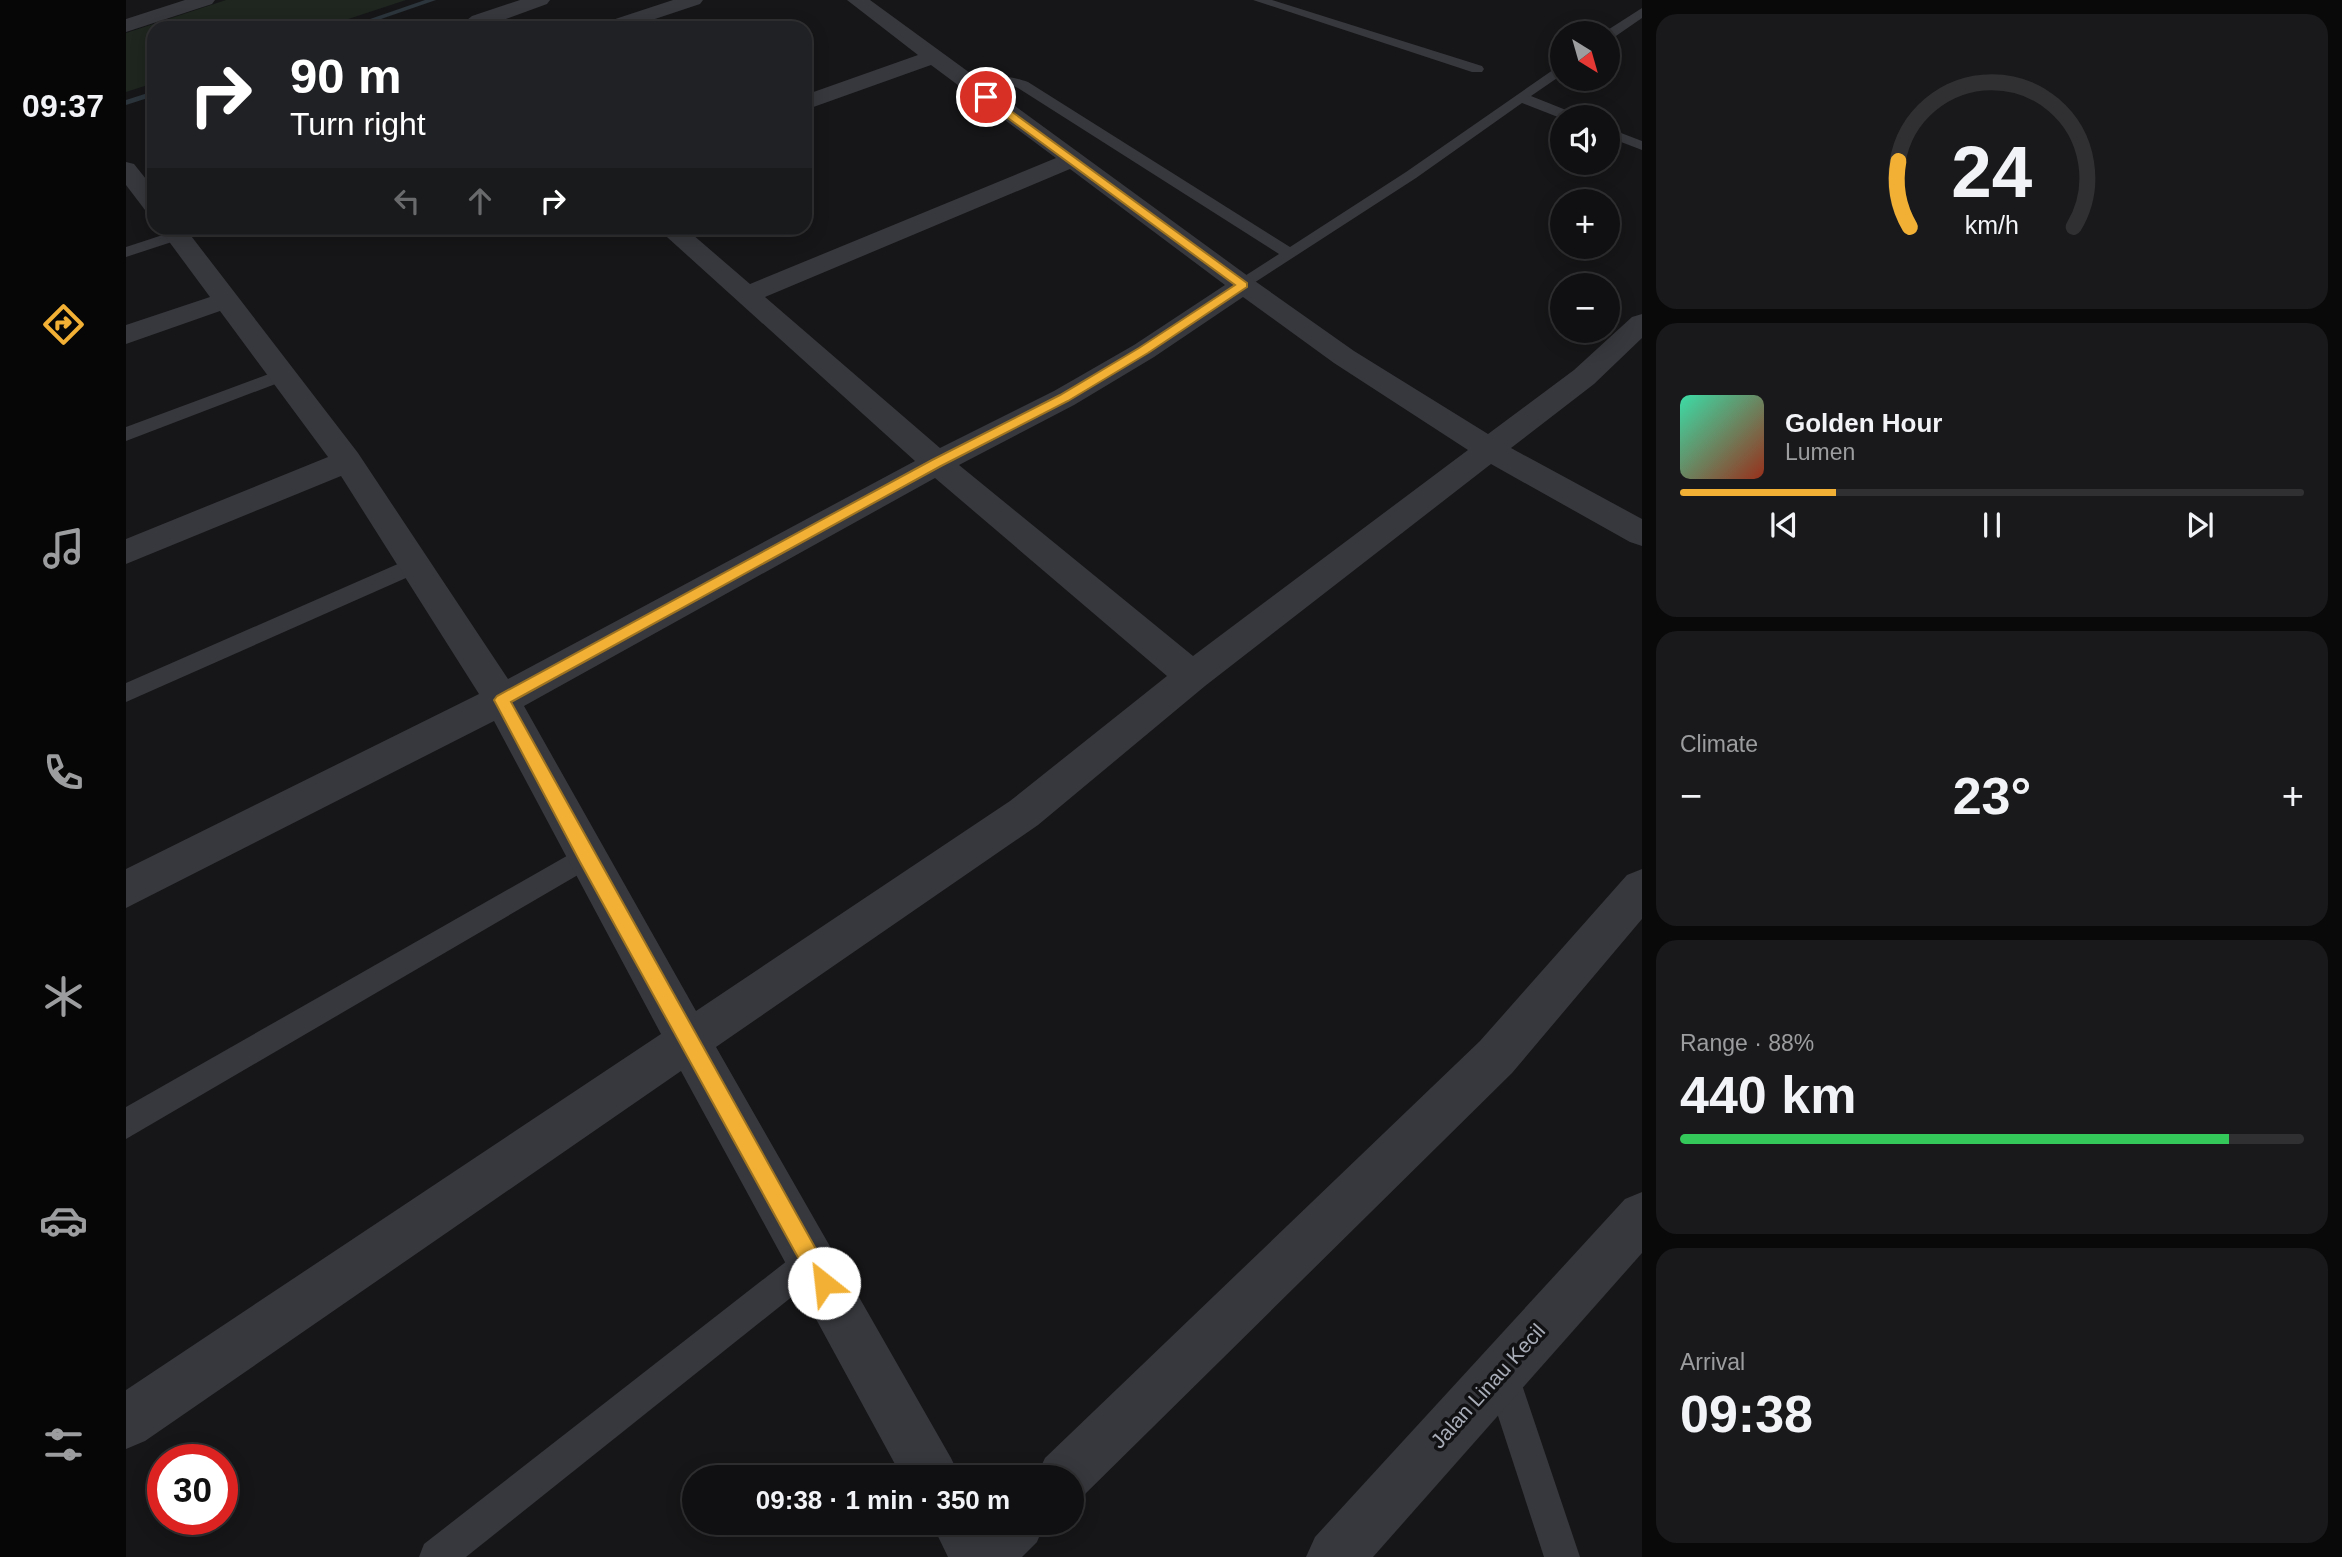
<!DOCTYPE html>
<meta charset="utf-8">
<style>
body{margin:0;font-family:Helvetica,sans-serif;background:#19191b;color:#f1f3f6;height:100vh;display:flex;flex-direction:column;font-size:26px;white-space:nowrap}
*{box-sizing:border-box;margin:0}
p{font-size:23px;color:#9c9d9f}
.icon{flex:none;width:38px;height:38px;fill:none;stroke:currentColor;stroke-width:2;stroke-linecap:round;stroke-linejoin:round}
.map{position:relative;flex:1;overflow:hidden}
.panel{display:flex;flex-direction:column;gap:14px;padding:14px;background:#09090a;width:700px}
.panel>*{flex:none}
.hud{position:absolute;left:21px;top:21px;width:665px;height:214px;border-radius:21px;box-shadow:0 4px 18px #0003,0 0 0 2px #303032;background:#202124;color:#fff;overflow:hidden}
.needle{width:46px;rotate:143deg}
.buttons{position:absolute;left:1424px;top:21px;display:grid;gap:14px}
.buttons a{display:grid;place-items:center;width:70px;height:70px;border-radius:50%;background:#101012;box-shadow:0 4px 18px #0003,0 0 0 2px #303032;font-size:35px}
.speed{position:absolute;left:21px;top:1444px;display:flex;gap:14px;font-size:35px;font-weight:700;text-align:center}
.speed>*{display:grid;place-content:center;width:91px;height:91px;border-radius:50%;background:#101012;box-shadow:0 4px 18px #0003,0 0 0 2px #303032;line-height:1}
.speed .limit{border:10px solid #d22;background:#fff;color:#111}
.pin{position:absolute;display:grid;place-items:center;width:60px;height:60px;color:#fff;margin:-30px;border:4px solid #fff;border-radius:50%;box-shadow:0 2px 7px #0007}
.me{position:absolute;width:77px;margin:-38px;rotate:331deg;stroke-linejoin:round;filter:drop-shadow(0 0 5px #0008)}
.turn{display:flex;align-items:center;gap:24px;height:147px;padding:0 28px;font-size:32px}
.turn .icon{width:91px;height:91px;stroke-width:2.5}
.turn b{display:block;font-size:49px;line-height:60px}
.lanes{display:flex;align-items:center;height:66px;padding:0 28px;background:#0003;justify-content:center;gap:35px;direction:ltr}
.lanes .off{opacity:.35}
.big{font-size:52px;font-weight:800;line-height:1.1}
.panel .card{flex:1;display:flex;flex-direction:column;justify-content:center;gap:10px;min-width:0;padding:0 24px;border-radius:21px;background:#19191b}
.panel .dial{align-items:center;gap:0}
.dial svg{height:182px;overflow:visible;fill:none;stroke:#303032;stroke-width:7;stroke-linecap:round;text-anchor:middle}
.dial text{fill:#f1f3f6;stroke:none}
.song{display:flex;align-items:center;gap:21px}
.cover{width:84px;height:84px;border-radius:10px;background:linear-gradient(135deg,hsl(160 70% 55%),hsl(10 70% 35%))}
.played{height:7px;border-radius:4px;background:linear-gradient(90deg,#f2b134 25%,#303032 25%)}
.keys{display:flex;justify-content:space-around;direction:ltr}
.heat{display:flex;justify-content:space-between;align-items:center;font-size:38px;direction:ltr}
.charge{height:10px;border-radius:5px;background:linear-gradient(90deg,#34c759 88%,#303032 0)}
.trip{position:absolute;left:556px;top:1465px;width:402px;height:70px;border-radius:35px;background:#101012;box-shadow:0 4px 18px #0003,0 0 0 2px #303032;font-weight:800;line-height:70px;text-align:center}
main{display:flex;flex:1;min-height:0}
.menu{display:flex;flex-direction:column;width:126px;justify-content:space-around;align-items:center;background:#060607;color:#9c9d9f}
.menu .icon{width:49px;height:49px}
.menu .on{color:#f2b134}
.menu b{font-size:32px;color:#f1f3f6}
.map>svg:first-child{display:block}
</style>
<main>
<nav class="menu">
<b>09:37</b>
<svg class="icon on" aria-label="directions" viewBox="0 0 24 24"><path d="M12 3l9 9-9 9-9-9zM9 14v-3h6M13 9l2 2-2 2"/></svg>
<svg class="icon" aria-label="music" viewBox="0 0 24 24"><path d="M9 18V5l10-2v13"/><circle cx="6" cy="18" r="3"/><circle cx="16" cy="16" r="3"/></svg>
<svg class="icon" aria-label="phone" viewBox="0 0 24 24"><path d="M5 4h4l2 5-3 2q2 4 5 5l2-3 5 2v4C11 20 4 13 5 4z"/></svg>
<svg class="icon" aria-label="climate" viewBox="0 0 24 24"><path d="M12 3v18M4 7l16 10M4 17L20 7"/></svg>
<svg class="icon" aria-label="car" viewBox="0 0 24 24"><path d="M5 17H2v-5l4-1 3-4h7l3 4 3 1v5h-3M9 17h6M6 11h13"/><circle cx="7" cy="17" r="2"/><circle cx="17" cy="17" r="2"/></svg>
<svg class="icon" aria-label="filters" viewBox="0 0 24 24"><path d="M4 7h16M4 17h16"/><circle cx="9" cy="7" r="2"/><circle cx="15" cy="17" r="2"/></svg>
</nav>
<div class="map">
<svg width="1516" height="1557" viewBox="0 0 1516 1557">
<rect width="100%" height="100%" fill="#161618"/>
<polygon fill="#1e261f" points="100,0 280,0 195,28 28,28 28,83 0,92 0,33"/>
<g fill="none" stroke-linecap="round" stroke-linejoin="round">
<g fill="#2c353c" fill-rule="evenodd">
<polygon points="299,0 310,0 229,28 218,28"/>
<polygon points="28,91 28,96 0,105 0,100"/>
</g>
<g fill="#37383d" fill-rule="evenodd">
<polygon points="1127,0 1146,0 1356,66 1358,69 1356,72 1346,72"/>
<polygon points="1516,8 1516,18 1487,38 1482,39 1482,33 1477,33"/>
<path d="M1437 63V74L1405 96 1450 114 1452 117 1437 119 1396 103 1290 178 1117 290 1111 289 1108 285 1111 281 1153 254 892 88 877 82 838 85 831 81C846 68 884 76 902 82L1164 247 1280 172Z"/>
<polygon points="1482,128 1516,141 1516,150 1482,137"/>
<polygon points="52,230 60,235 58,238 0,257 0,247"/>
<polygon points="159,368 165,370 168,374 165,378 0,441 0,427"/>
<polygon points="290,556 298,558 301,564 298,570 0,702 0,683"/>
<polygon points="460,845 469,849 473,857 469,865 0,1139 0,1107"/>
<polygon points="686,1245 697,1250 702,1261 697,1272 340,1557 293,1557 298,1544 675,1250"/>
<polygon points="1375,1356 1387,1361 1392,1373 1454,1557 1418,1557 1358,1373 1363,1361"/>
</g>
<g fill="#37383d" fill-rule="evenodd">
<polygon points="59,0 89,0 86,4 0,32 0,19"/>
<polygon points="394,0 424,0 421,4 355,28 331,28 346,16"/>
<polygon points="547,0 577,0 574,4 502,28 471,28 474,24"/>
<path d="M721 0H744L1126 279 1228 351 1362 434 1448 370 1506 317 1516 314V338L1468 384 1385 448 1516 519V546L1504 542 1365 464 1079 686 912 825 590 1047 825 1458 834 1477H776L555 1071 19 1441 0 1449V1390L535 1034 368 721 0 908V869L353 694 215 476 0 564V539L202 457 94 311 0 344V325L84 297 33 228H59L232 453 382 679 789 461 531 228H559L624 284 930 158 805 65 679 110V95L792 55ZM944 169 1099 285 1008 345 928 391 814 448 639 297ZM1117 297 1208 363 1342 450 1067 656 833 465 948 405 1028 357ZM809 478 1041 676 884 801 570 1011 398 706Z"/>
<polygon points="0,162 8,164 28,189 28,212 19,210 0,185"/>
<polygon points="1516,869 1516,919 1386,1073 957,1496 947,1501 947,1477 910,1477 919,1458 1354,1041 1501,875"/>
<polygon points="1516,1192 1516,1253 1247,1557 1180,1557 1189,1537 1499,1199"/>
<polygon points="805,1522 919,1522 911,1542 896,1557 822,1557"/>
</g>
</g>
<polygon fill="#f2b134" stroke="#9d7322" stroke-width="2" points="856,95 863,95 1121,283 1121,287 1022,353 942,401 815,466 385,702 705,1276 708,1283 705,1290 698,1294 690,1290 454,862 368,700 371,696 806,460 934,395 1013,348 1109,285 856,99"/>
<g text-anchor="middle" stroke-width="7" stroke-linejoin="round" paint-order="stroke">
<g font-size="21" fill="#a8adb8" stroke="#111113">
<text transform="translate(1362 1386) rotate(-48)" y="7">Jalan Linau Kecil</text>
</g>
</g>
</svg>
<div class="buttons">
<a><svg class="needle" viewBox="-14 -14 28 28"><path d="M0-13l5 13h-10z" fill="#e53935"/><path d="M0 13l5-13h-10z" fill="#9c9d9f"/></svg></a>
<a><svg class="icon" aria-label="sound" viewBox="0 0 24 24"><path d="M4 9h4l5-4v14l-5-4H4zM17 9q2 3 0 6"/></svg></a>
<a>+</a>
<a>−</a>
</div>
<div class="speed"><div class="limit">30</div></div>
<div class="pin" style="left:860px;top:97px;background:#d93025"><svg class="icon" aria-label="arrive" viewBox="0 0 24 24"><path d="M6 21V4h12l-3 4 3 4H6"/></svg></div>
<svg class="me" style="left:698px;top:1283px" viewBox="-20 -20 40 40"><circle r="19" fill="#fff"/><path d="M0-13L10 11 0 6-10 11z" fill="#f2b134"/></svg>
<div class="trip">09:38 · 1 min · 350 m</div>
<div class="hud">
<div class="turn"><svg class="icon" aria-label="right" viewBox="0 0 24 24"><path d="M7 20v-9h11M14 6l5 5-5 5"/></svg><div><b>90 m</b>Turn right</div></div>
<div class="lanes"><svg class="icon off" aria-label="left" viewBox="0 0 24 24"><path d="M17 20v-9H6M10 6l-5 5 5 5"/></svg><svg class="icon off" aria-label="ahead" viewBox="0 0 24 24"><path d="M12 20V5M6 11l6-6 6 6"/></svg><svg class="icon" aria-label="right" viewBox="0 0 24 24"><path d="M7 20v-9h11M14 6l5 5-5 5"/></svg></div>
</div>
</div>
<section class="panel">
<div class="card dial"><svg viewBox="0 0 100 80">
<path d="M14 69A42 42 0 1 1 86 69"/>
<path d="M14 69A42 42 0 0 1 9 40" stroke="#f2b134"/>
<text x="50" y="56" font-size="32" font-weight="700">24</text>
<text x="50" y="72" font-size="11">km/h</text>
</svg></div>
<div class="card">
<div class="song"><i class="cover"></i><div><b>Golden Hour</b><p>Lumen</p></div></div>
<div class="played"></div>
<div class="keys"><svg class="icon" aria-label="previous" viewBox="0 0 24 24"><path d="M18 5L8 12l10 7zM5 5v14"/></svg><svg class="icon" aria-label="pause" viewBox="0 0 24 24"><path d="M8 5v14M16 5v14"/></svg><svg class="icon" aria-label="next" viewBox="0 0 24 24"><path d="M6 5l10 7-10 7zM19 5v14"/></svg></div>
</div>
<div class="card"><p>Climate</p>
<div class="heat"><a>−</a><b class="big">23°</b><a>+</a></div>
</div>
<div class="card"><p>Range · 88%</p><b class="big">440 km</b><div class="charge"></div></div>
<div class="card"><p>Arrival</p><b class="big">09:38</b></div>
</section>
</main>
